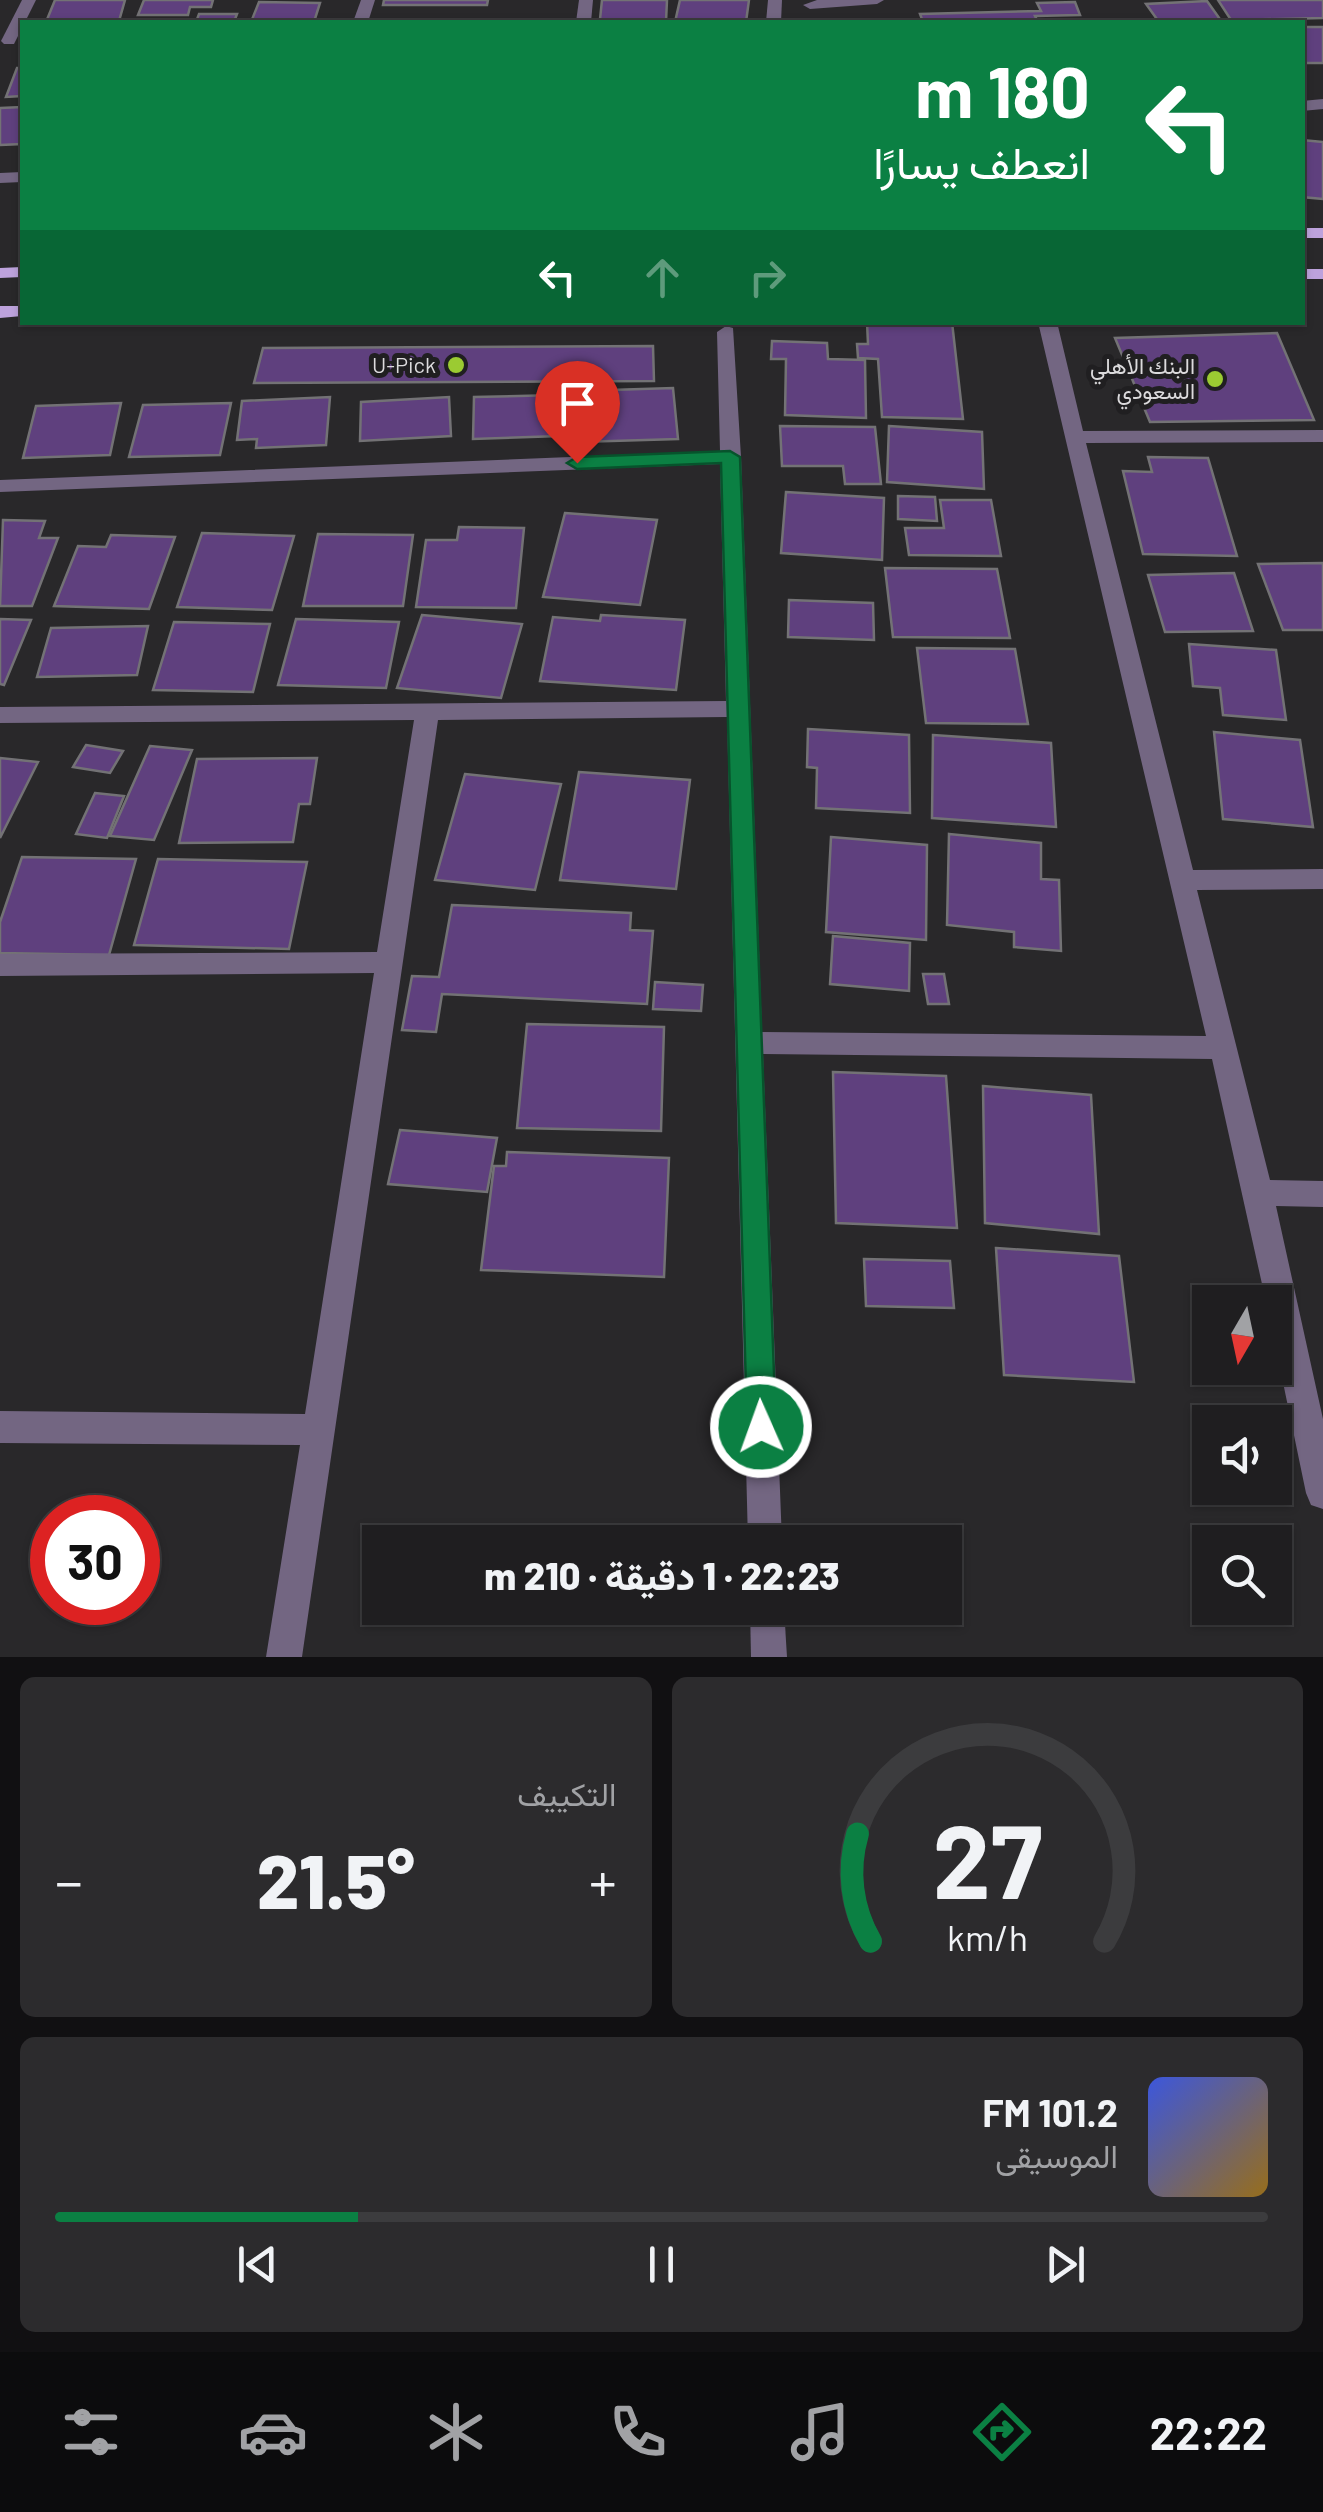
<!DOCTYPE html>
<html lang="ar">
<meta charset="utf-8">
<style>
body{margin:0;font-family:Barlow,Vazirmatn,sans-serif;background:#2c2b2d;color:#f1f3f6;direction:rtl;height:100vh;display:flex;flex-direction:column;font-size:38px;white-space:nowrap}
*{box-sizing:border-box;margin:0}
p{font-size:32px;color:#a1a2a5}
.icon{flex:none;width:55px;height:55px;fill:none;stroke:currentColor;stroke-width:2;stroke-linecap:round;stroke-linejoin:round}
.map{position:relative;height:1657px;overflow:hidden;direction:ltr}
.sheet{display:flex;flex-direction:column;gap:20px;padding:20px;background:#111012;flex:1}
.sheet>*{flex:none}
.hud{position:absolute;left:20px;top:20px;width:1285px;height:305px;border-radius:0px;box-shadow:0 2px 8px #0004,0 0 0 2px #3c3c3e;direction:rtl;background:#0b8043;color:#fff;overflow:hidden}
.needle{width:65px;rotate:189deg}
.buttons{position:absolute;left:1192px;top:1285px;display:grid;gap:20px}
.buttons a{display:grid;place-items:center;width:100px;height:100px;border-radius:0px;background:#1f1e20;box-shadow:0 2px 8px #0004,0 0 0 2px #3c3c3e;font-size:50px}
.speed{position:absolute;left:30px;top:1495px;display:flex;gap:20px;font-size:50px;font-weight:700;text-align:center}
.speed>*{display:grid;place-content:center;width:130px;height:130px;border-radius:50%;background:#1f1e20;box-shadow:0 2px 8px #0004,0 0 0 2px #3c3c3e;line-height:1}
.speed .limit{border:15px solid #d22;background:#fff;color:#111}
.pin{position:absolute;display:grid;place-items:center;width:85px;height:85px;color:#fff;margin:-102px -42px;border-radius:50% 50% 50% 0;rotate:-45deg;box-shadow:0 0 10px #0007}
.pin .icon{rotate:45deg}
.me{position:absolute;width:110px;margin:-55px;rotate:358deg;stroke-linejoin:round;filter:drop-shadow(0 0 8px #0008)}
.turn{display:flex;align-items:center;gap:35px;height:210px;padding:0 50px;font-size:45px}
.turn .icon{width:130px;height:130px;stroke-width:2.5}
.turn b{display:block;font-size:70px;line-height:85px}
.lanes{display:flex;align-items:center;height:95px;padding:0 50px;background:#0003;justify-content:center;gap:50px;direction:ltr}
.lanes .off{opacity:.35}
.big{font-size:75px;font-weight:800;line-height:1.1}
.sheet .card{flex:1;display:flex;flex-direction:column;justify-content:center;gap:15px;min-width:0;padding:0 35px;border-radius:15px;background:#2c2b2d}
.sheet .dial{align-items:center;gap:0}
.dial svg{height:260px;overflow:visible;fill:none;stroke:#3c3c3e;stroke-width:7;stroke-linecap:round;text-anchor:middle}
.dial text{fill:#f1f3f6;stroke:none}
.song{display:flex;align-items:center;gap:30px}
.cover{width:120px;height:120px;border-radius:15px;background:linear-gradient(135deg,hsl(230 70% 55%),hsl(40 70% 35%))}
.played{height:10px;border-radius:5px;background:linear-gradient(90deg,#0b8043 25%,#3c3c3e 25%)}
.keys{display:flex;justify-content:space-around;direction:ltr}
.heat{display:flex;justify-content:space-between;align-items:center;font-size:55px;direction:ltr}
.sheet .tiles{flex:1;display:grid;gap:20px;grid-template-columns:1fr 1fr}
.card:last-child{grid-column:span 2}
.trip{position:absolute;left:362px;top:1525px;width:600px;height:100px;border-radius:0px;background:#1f1e20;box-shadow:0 2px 8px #0004,0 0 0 2px #3c3c3e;font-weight:800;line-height:100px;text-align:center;direction:rtl}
.tab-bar{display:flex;height:160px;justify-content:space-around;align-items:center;background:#0c0c0d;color:#a1a2a5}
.tab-bar .icon{width:70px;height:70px}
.tab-bar .on{color:#0b8043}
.tab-bar b{font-size:45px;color:#f1f3f6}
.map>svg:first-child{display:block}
</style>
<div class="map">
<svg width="1323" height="1657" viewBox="0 0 1323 1657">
<rect width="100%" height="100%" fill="#29282a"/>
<g fill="#5f407e" stroke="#737275" stroke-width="2.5">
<polygon points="55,0 125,0 119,21 46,22"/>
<polygon points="144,0 213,0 211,7 190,7 188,15 138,15"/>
<polygon points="384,0 488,0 487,5 383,5"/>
<polygon points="602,0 667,0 666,22 600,19"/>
<polygon points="680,0 749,0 746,22 675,22"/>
<polygon points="1218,0 1323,0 1323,18 1231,20"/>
<polygon points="1207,1 1222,22 1159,22 1146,4"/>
<polygon points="259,2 320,3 314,22 251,22"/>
<polygon points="1075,2 1080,15 1035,16 1038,22 923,22 920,14 1041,11 1037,3"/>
<polygon points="199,14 237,14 234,22 196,22"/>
<rect x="1302" y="27" width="21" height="36"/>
<polygon points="17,68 22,68 22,96 6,97"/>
<polygon points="22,107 22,144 0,145 0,108"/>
<polygon points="1302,140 1323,142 1323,199 1302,197"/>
<polygon points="867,322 952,322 963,419 882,417 878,359 858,358 857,344 868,344"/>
<polygon points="1277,333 1314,420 1150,422 1115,338"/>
<polygon points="772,341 827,343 828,359 865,360 866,418 785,415 786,359 771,359"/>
<polygon points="653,346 654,381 254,383 263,348"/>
<polygon points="673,388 678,439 579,442 578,391"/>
<polygon points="558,395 559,436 473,439 474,397"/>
<polygon points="330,397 326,445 256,448 257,439 237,440 242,401"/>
<polygon points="449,397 451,436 360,441 361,402"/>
<polygon points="121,403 110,455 23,458 36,406"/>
<polygon points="231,403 220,455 129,457 143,405"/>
<polygon points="780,426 875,427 881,484 845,484 843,466 782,466"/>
<polygon points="889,426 982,432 984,489 887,482"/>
<polygon points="1148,457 1208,458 1237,556 1143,554 1123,471 1152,472"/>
<polygon points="786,492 884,498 882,560 781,553"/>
<polygon points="898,496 935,497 937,521 898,519"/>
<polygon points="940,500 991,500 1001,556 909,555 905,528 944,528"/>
<polygon points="565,513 657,520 640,605 543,597"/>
<polygon points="3,520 45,521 39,538 58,538 32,606 0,606"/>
<polygon points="459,527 524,528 516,608 416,607 426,540 457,540"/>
<polygon points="202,533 294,536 272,610 177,607"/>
<polygon points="318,534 413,535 403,606 303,606"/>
<polygon points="111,535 175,537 149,609 54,606 78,546 106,547"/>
<polygon points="1323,563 1323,630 1283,630 1258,564"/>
<polygon points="885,568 997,569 1010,638 893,637"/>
<polygon points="1234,573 1253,631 1165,632 1148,575"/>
<polygon points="789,600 873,603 874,640 788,637"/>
<polygon points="422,615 522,624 501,698 397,688"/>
<polygon points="601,615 685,620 676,690 540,681 553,617 600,621"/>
<polygon points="0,619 31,620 4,685 0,684"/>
<polygon points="296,619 399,622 386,688 278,685"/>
<polygon points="174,622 270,624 253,692 153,690"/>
<polygon points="148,626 137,675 37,677 51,628"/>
<polygon points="1189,644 1276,650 1286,720 1223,715 1220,688 1193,686"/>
<polygon points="917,648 1015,649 1028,724 926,723"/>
<polygon points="808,729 909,735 910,813 816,808 817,768 807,767"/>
<polygon points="1214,732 1300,740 1313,827 1223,819"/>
<polygon points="933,735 1051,743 1056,827 932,818"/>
<polygon points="86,745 123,751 110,773 73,767"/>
<polygon points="150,746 192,750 154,840 110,836"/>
<polygon points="0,758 38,762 0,838"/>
<polygon points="317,758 310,804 299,804 293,842 179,843 197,759"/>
<polygon points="579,772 690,780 676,889 560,880"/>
<polygon points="465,774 561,784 535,890 435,880"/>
<polygon points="95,793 124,796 107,838 76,834"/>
<polygon points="949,834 1041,843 1041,879 1059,880 1061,951 1014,947 1014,932 947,925"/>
<polygon points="831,837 927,845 926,940 826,932"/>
<polygon points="22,857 136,859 109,955 0,953 0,922"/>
<polygon points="158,859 307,862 289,949 134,945"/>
<polygon points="452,905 631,913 630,930 653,931 647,1004 442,994 436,1032 402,1030 412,976 439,977"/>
<polygon points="833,936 910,943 909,991 830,984"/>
<polygon points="923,974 944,974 949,1004 928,1004"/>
<polygon points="655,982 703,985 701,1011 653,1009"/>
<polygon points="527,1024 664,1027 661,1131 517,1128"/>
<polygon points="833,1072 946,1076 957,1228 836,1223"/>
<polygon points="983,1086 1091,1095 1099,1234 985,1223"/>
<polygon points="400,1130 497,1138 487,1192 388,1184"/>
<polygon points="507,1152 669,1158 664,1277 481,1270 494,1166 506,1166"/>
<polygon points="996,1248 1119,1256 1134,1382 1004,1375"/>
<polygon points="864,1259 950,1261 954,1308 866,1306"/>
</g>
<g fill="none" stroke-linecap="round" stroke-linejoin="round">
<g fill="#736682" fill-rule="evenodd">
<polygon points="22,0 36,0 14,44 4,44 1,41"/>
<polygon points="361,0 375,0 368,22 353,22"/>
<polygon points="579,0 593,0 591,22 576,22"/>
<polygon points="768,0 782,0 781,22 766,22"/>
<polygon points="817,0 884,0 877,4 810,9 803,5"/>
<polygon points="1323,99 1323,109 1302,111 1302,101"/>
<polygon points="22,172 22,182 0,183 0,173"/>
<polygon points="1038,322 1057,322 1083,431 1323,430 1323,442 1086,443 1193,870 1323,869 1323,889 1197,890 1270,1180 1323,1181 1323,1207 1276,1206 1323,1419 1323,1509 1311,1505 1306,1493 1275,1344 1275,1302 1266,1302 1212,1059 763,1054 782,1542 748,1542 727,717 438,720 302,1657 266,1657 300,1445 0,1443 0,1411 305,1414 374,973 0,976 0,954 377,952 414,720 0,723 0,707 726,701 720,464 0,492 0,480 720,451 717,332 726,326 733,328 741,457 762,1032 1206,1036"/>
<polygon points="750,1608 784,1608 787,1657 751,1657"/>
</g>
<g fill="#bda2dc" fill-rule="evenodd">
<rect x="1302" y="228" width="21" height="10"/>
<polygon points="22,267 22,277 0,278 0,268"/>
<rect x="1302" y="269" width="21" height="10"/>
<polygon points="0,306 22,306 22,316 0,318"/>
</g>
</g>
<polygon fill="#0b8043" stroke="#07532c" stroke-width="2.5" points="730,451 740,457 776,1427 772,1437 761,1441 751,1437 747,1427 721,463 577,469 567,463 577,457"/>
<g fill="#9bcb32" stroke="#201f21" stroke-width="4">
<circle cx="456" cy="365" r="10"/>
<circle cx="1215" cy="379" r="10"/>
</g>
<g text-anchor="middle" stroke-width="10" stroke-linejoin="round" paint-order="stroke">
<g font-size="22" fill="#dcdbdd" stroke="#201f21" text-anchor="end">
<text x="436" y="373">U-Pick</text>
<text x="1195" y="374">البنك الأهلي<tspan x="1195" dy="25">السعودي</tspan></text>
</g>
</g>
</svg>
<div class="buttons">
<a><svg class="needle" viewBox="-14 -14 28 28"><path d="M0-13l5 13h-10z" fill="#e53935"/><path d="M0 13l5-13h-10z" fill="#a1a2a5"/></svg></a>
<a><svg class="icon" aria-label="sound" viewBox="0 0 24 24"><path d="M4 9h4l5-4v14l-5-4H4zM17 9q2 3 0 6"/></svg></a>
<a><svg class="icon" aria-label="search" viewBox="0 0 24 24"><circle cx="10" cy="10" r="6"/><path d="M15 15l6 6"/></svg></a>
</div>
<div class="speed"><div class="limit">30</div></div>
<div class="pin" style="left:577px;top:463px;background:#d93025"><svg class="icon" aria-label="arrive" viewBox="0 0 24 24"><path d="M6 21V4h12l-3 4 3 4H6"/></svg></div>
<svg class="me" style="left:761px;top:1427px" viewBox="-20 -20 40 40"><circle r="17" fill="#0b8043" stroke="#fff" stroke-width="3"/><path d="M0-11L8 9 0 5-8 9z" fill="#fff"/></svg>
<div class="trip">22:23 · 1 دقيقة · 210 m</div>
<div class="hud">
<div class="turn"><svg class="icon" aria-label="left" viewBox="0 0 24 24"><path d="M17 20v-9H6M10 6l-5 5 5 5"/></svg><div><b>180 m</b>انعطف يسارًا</div></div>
<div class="lanes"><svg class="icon" aria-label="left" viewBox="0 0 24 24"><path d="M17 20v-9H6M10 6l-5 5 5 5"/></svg><svg class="icon off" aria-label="ahead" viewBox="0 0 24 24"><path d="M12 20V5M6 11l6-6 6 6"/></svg><svg class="icon off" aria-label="right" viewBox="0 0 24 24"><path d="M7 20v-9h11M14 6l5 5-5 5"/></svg></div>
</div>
</div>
<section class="sheet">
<div class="tiles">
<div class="card dial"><svg viewBox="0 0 100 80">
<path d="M14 69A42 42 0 1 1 86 69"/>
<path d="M14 69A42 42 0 0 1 10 36" stroke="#0b8043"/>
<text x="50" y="56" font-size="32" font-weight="700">27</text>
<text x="50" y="72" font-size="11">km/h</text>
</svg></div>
<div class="card"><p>التكييف</p>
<div class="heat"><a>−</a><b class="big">21.5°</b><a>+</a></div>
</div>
<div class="card">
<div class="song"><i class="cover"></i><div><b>101.2 FM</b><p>الموسيقى</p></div></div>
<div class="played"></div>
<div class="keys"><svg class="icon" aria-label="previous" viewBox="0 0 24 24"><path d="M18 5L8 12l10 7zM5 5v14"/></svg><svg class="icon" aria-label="pause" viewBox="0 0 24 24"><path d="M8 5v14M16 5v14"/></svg><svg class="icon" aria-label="next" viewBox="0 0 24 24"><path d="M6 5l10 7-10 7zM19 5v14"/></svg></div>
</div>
</div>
</section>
<nav class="tab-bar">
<b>22:22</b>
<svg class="icon on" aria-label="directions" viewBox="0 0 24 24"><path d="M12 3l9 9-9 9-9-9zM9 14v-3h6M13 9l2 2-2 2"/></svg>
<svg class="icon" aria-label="music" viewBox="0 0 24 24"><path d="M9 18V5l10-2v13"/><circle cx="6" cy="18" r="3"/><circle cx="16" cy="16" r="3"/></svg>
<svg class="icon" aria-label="phone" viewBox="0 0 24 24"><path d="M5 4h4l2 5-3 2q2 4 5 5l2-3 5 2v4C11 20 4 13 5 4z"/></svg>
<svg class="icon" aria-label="climate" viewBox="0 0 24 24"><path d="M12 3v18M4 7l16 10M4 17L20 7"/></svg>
<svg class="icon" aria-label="car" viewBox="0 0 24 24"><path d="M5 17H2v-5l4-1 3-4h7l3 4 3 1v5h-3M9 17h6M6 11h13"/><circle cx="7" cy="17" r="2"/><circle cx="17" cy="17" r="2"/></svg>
<svg class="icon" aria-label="filters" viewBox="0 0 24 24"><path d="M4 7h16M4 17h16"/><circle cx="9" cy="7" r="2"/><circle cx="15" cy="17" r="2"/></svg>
</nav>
